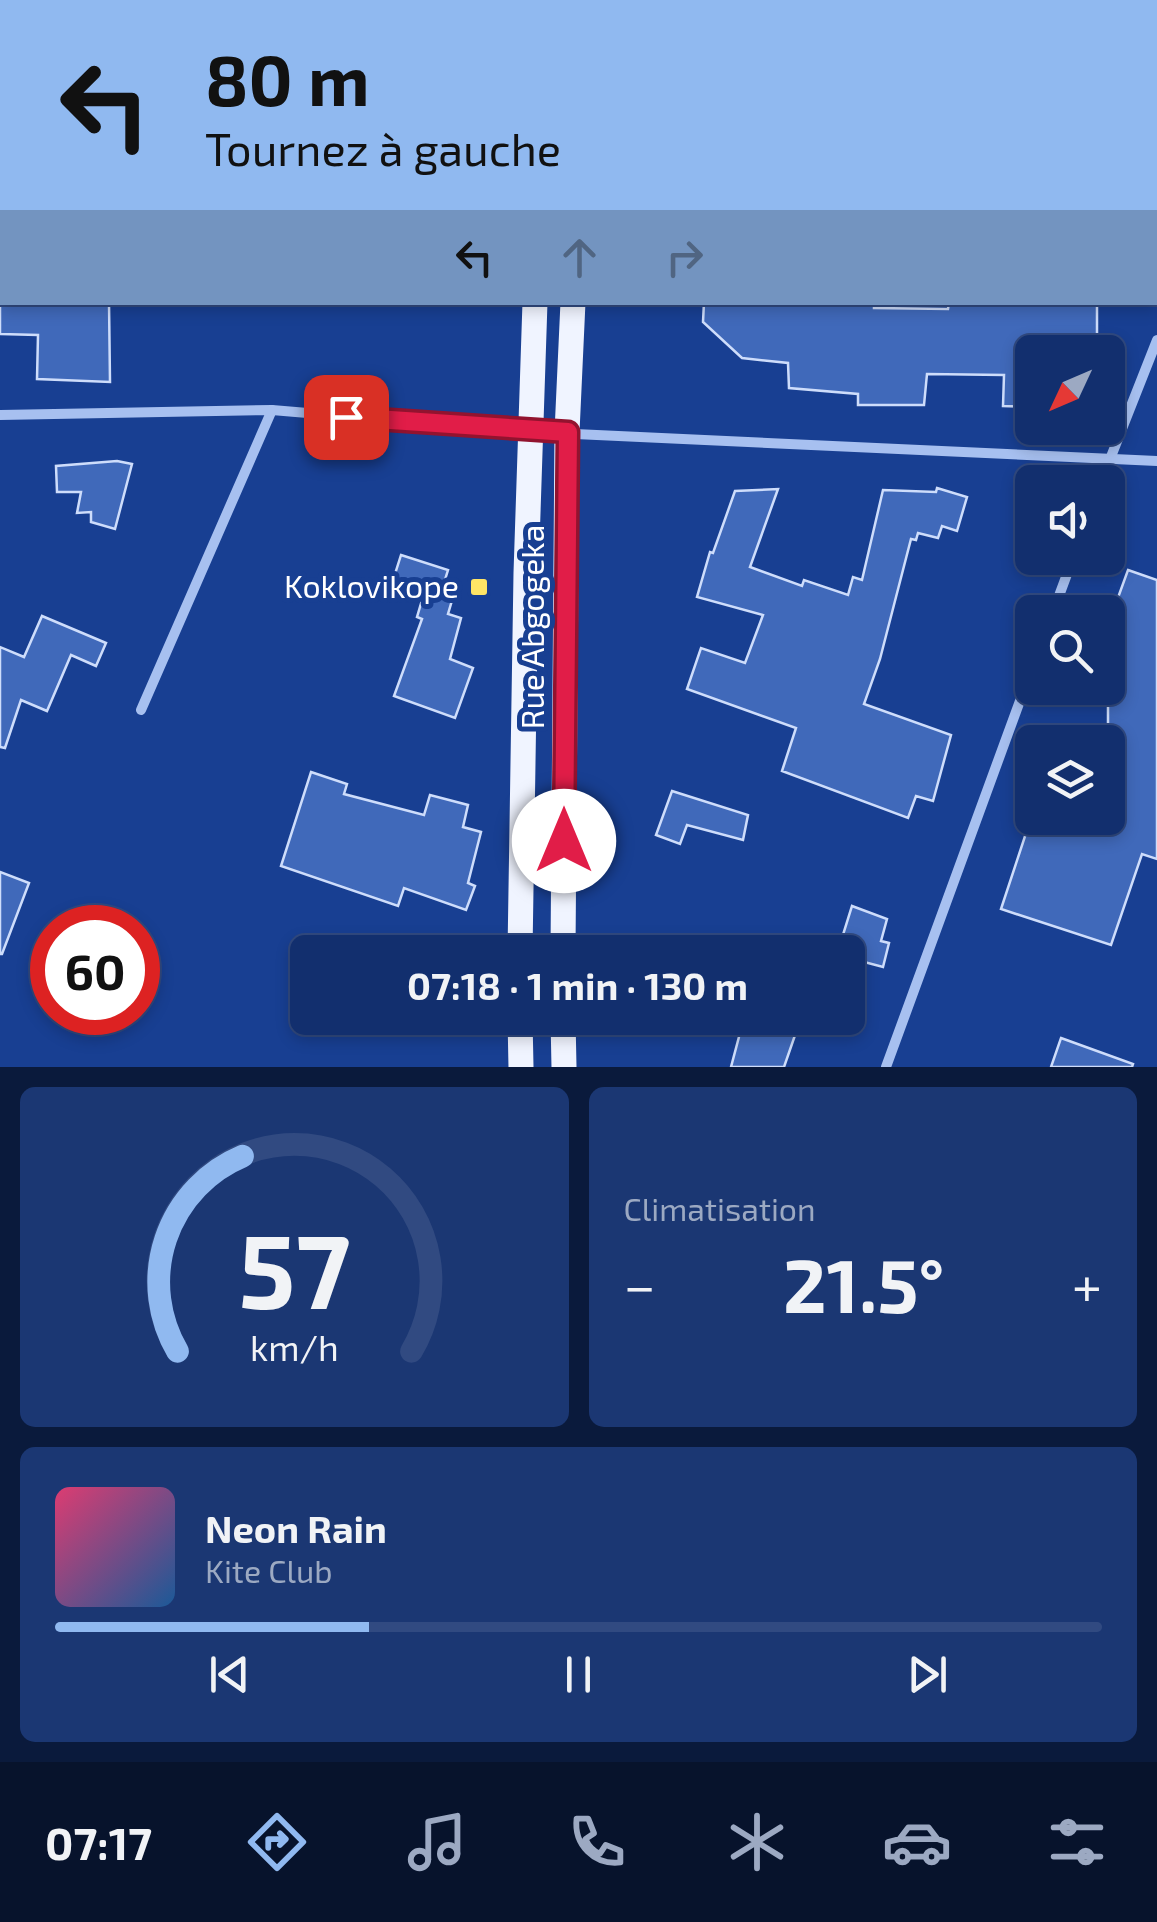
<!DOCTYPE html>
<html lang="fr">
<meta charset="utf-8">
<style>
body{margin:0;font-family:"Exo 2",sans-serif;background:#1b3773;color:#f1f3f6;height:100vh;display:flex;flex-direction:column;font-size:38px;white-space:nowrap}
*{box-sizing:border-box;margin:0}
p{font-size:32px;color:#9ca9c2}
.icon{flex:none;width:55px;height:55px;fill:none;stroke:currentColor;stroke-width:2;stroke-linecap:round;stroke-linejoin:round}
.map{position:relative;height:1067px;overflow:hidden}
.side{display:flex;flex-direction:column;gap:20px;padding:20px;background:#0a1a3c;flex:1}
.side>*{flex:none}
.hud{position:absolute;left:0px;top:0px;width:1158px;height:305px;box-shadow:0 5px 15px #0003,0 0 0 2px #314a81;background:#90b9f0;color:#111;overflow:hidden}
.needle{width:65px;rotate:226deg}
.fabs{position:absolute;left:1015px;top:335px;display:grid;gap:20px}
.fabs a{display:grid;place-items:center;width:110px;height:110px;border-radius:15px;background:#122f6e;box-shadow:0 5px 15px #0003,0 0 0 2px #314a81;font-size:50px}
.speed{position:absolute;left:30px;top:905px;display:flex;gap:20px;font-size:50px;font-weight:700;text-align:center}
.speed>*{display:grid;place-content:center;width:130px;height:130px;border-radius:50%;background:#122f6e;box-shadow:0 5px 15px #0003,0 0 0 2px #314a81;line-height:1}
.speed .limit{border:15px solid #d22;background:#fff;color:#111}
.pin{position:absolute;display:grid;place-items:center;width:85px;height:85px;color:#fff;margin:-42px;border-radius:20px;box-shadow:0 5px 15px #0006}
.me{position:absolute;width:110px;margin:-55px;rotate:0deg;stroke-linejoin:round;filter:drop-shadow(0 0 8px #0008)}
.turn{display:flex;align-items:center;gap:35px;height:210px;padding:0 40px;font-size:45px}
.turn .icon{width:130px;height:130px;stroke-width:2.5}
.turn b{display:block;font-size:70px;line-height:85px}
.lanes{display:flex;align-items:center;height:95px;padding:0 40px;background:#0003;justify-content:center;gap:50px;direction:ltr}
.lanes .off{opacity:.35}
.big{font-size:75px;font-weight:700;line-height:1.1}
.side .widget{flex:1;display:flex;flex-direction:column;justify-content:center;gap:15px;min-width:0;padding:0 35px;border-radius:15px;background:#1b3773}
.side .dial{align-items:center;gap:0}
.dial svg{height:260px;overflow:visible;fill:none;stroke:#314a81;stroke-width:7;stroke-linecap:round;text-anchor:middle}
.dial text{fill:#f1f3f6;stroke:none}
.song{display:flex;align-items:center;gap:30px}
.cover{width:120px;height:120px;border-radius:15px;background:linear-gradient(135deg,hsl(340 70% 55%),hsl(210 70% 35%))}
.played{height:10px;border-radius:5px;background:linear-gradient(90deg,#90b9f0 30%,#314a81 30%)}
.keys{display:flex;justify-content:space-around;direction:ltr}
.heat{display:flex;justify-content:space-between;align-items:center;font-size:55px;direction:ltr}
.side .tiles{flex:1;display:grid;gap:20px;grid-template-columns:1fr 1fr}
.widget:last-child{grid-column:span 2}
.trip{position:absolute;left:290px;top:935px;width:575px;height:100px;border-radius:15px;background:#122f6e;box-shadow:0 5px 15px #0003,0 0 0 2px #314a81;font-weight:700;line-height:100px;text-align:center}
.tabs{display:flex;height:160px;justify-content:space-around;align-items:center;background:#07132c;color:#9ca9c2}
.tabs .icon{width:70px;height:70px}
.tabs .current{color:#90b9f0}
.tabs b{font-size:45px;color:#f1f3f6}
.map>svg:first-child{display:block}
</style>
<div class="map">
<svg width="1157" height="1067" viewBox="0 0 1157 1067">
<rect width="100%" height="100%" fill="#183f92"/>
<g fill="#4069ba" stroke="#ceddfb" stroke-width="2.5">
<polygon points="0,302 109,302 110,382 37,379 38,335 0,334"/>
<polygon points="704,302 874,302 874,308 948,309 949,302 1097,302 1097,336 1056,336 1055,352 1032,352 1032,407 1003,406 1004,375 927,374 924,405 858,405 858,394 789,388 788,363 742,358 703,322"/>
<polygon points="117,461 132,464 115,529 91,522 91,512 77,513 81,492 57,492 56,466"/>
<polygon points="937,488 967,497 957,531 942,526 938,538 918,533 916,540 911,539 880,659 864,704 951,735 933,801 916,796 908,818 782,771 796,728 687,689 701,648 745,663 763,615 697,597 710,552 713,553 735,491 778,489 750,567 802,586 804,580 848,595 853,577 862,580 883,490 936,492"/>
<polygon points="401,555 448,570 444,583 456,587 448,614 461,618 450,659 473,668 455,718 394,696 422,619 417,617 422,600 390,590"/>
<polygon points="1128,570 1157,580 1157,859 1142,854 1111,945 1001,909 1031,818 1108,818 1108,604 1115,606"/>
<polygon points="42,616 106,643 96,666 71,655 47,711 21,700 5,748 0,747 0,647 24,657"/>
<polygon points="311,772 347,784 344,794 424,815 430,795 468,805 463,827 481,832 468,883 475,886 466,910 404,888 398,906 281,866"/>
<polygon points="672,791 748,815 743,840 687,825 680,844 656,835"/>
<polygon points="0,872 29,883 2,954 0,954"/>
<polygon points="852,906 887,919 881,941 889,943 883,967 849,958 848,952 838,951"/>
<polygon points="744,1018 801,1018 784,1067 731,1067"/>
<polygon points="1061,1038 1133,1064 1132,1067 1051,1067"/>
</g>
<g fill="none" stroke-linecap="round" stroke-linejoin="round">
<g stroke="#a7c0f0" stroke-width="10">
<polyline points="886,2 887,0"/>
<polyline points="1155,29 1157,29"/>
<polyline points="0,32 2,32"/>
<polyline points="0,415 272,410 532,432 1157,461"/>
<polyline points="1101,482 1157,340"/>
<polyline points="1053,612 1073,558"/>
<polyline points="141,710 272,410"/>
<polyline points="886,1067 1032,668"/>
</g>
<g stroke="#f0f4ff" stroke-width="25">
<polyline points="542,2 542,0"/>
<polyline points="587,2 587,0"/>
<polyline points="520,952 526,573 535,302"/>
<polyline points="563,952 567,432 573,302"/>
<polyline points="520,1018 521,1067"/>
<polyline points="563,1018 564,1067"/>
</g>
</g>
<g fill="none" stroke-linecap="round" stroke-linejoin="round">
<g stroke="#92132f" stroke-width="25">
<polyline id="route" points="346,417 568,432 564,841"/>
</g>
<use href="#route" stroke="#e11d48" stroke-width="18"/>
</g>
<rect fill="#ffe566" stroke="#183f92" stroke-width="4" x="469" y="577" width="20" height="20" rx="5"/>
<g text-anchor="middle" stroke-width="10" stroke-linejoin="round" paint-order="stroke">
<g font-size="32" fill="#fff" stroke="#183f92" text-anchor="end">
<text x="459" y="598">Koklovikope</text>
</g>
<g font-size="32" fill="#fff" stroke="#183f92">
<text transform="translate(533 627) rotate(-90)" y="11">Rue Abgogeka</text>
</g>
</g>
</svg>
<div class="fabs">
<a><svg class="needle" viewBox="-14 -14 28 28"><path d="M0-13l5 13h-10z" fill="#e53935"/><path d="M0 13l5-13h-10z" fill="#9ca9c2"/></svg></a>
<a><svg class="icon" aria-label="sound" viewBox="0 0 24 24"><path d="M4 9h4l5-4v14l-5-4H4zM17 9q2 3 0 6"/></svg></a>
<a><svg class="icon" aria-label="search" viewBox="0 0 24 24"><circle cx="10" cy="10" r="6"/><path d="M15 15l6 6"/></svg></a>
<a><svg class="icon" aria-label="layers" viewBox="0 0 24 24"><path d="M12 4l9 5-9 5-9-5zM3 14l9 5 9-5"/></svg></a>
</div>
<div class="speed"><div class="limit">60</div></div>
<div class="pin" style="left:346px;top:417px;background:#d93025"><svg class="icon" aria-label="arrive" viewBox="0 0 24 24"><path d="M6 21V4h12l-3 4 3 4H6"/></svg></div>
<svg class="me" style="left:564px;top:841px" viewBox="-20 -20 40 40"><circle r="19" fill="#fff"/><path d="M0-13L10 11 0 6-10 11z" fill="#e11d48"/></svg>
<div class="trip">07:18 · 1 min · 130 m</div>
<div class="hud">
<div class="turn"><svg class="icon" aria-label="left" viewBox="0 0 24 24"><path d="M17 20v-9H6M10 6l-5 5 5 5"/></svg><div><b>80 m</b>Tournez à gauche</div></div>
<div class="lanes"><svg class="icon" aria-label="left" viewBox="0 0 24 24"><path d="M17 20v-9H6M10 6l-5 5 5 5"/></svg><svg class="icon off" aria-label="ahead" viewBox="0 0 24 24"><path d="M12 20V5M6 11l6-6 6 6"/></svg><svg class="icon off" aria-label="right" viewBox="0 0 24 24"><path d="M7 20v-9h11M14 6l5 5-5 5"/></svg></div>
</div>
</div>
<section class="side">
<div class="tiles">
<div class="widget dial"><svg viewBox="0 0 100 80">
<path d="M14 69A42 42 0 1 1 86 69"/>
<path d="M14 69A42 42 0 0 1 34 9" stroke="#90b9f0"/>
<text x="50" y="56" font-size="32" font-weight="700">57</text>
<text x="50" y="72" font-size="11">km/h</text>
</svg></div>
<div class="widget"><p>Climatisation</p>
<div class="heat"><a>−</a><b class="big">21.5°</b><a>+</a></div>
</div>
<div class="widget">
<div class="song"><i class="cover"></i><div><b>Neon Rain</b><p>Kite Club</p></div></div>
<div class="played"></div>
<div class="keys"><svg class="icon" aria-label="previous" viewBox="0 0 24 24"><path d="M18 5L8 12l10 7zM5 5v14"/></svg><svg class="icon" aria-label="pause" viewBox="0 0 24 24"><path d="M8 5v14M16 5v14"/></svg><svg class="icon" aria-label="next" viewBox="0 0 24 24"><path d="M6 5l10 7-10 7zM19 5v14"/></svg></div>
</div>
</div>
</section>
<nav class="tabs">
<b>07:17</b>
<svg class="icon current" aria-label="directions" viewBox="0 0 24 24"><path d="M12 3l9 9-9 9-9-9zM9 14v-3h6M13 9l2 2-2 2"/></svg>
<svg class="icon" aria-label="music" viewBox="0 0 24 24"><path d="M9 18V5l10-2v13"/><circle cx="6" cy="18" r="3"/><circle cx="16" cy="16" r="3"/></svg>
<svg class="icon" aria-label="phone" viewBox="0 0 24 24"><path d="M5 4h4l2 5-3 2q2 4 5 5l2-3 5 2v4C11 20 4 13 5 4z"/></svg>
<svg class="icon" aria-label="climate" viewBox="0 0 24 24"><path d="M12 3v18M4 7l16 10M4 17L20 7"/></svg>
<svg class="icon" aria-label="car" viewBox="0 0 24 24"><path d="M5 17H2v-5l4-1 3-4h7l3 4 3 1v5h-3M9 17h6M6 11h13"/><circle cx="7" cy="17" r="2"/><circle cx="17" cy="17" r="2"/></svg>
<svg class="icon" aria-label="filters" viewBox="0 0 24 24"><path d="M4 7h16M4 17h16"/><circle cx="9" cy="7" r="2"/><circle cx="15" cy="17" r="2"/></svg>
</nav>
